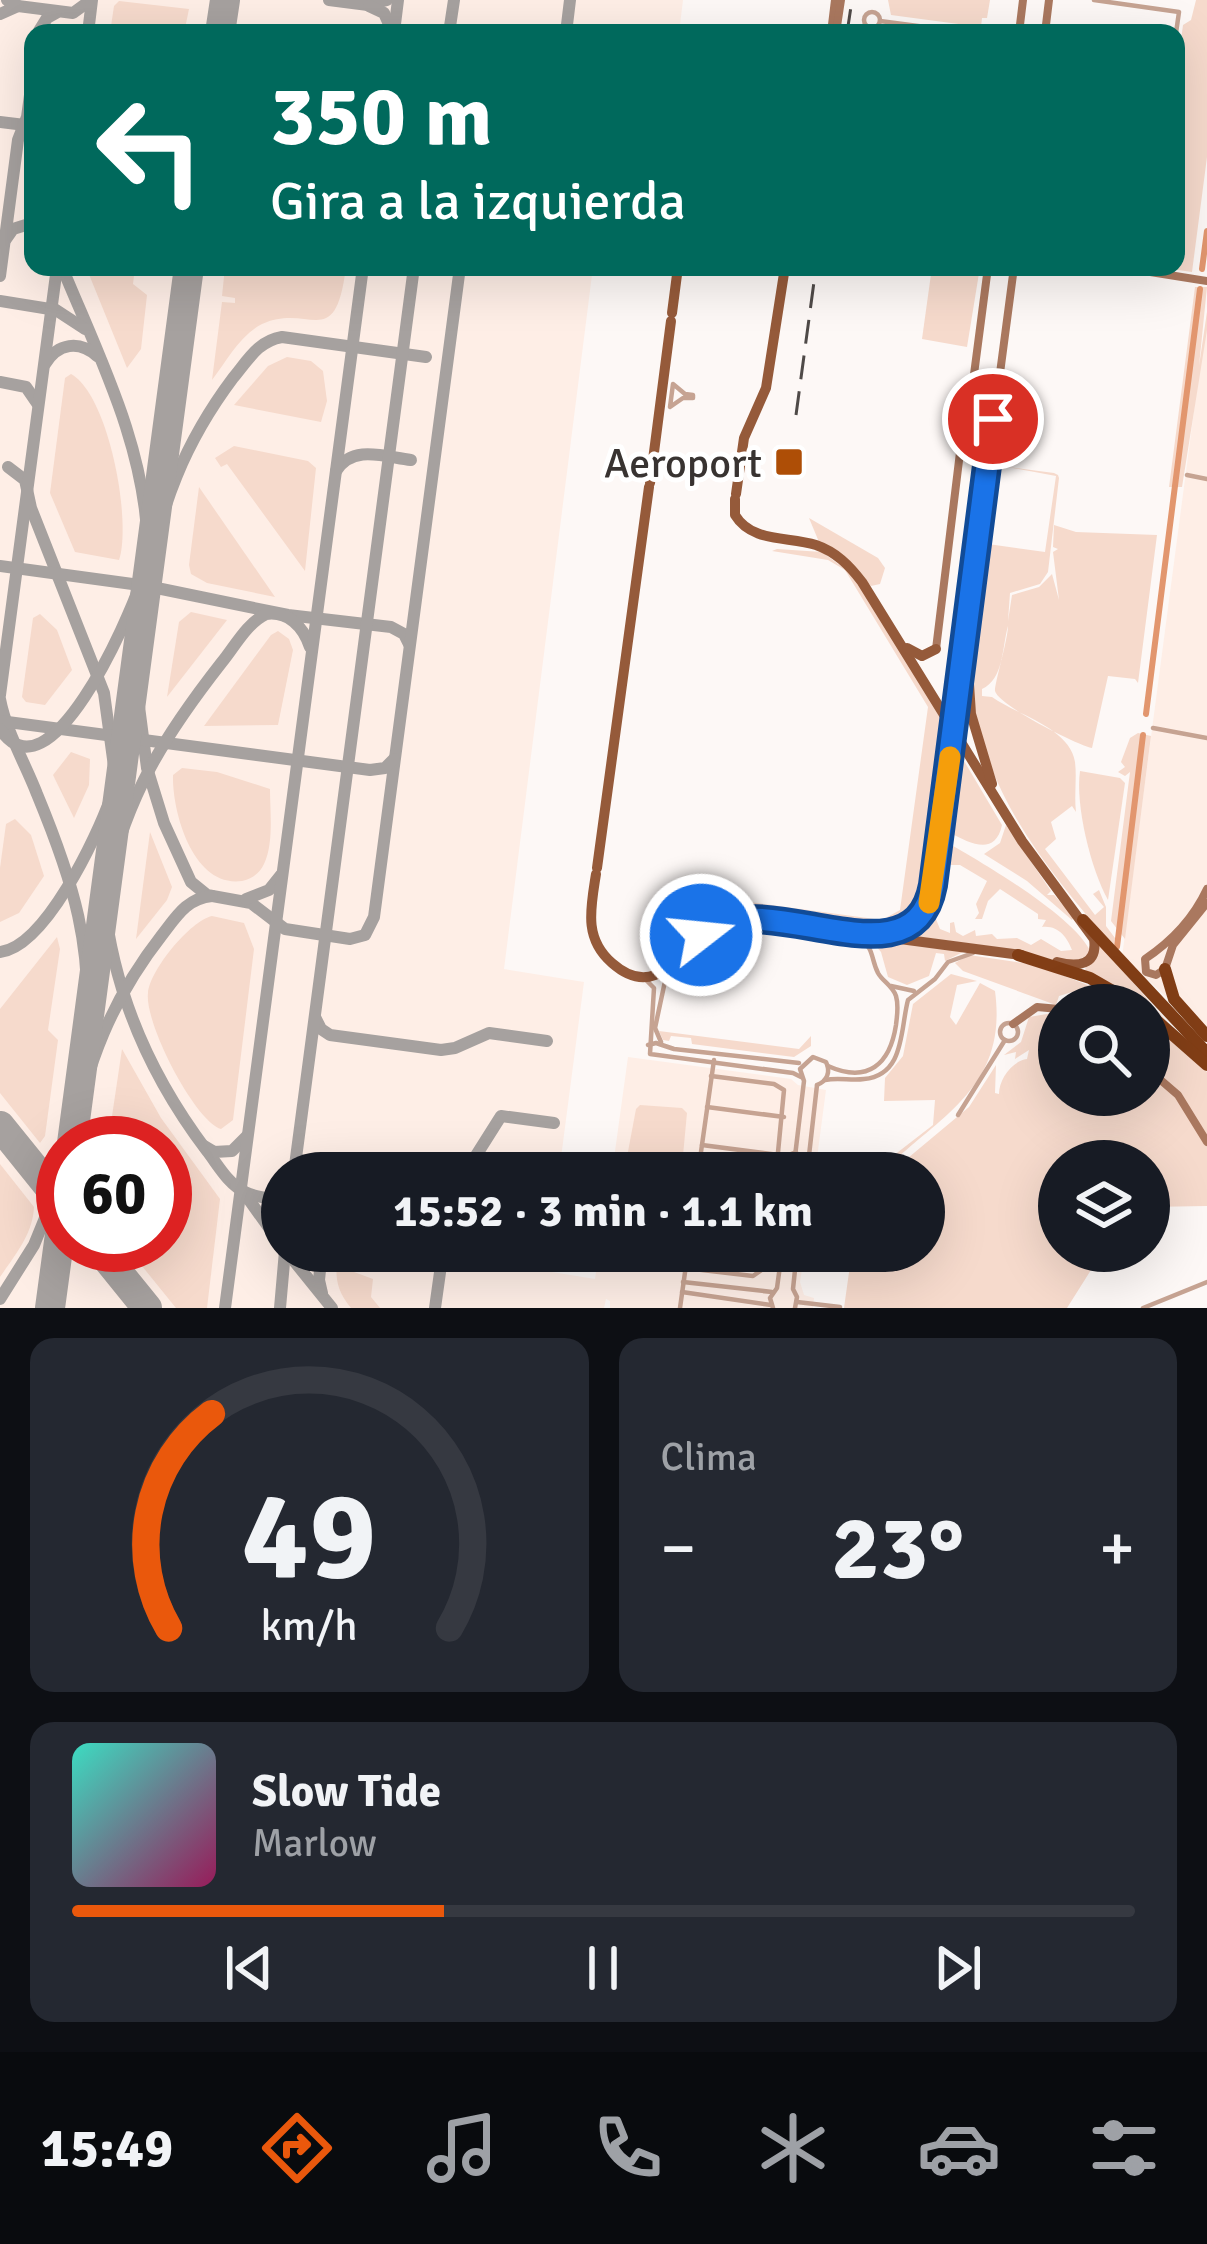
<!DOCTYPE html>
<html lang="es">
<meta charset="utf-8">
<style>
body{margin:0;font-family:Signika,sans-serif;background:#242831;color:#f1f3f6;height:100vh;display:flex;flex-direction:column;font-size:45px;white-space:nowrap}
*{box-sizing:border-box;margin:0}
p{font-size:39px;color:#9ea1a6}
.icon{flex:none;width:66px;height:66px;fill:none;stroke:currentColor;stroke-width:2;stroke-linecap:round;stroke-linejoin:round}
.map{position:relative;height:1308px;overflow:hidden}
.sheet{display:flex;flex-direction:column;gap:30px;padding:30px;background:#0d0f14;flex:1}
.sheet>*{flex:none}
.hud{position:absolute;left:24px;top:24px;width:1161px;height:252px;border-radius:24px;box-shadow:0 12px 48px #0002;background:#00695c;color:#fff;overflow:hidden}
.tools{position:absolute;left:1038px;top:984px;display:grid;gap:24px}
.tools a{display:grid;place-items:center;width:132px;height:132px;border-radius:50%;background:#171b24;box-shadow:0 12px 48px #0002;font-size:60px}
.speed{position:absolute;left:36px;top:1116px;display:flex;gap:24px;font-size:60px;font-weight:700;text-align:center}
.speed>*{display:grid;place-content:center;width:156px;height:156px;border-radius:50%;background:#171b24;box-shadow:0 12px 48px #0002;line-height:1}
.speed .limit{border:18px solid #d22;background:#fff;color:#111}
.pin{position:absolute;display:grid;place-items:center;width:102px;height:102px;color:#fff;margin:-51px;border:6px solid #fff;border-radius:50%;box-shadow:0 3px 12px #0007}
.me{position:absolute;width:132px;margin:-66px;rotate:74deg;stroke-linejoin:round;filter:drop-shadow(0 0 9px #0008)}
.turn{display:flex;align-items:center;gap:42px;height:252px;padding:0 48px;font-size:54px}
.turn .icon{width:156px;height:156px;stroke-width:2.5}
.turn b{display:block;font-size:84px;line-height:102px}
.big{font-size:90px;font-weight:800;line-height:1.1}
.sheet .widget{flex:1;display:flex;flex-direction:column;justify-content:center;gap:18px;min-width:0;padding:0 42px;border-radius:24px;background:#242831}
.sheet .dial{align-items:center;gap:0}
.dial svg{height:312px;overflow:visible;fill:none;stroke:#363941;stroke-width:7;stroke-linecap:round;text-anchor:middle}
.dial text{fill:#f1f3f6;stroke:none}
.song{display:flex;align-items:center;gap:36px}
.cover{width:144px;height:144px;border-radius:18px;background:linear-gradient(135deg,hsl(170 70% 55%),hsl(330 70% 35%))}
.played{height:12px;border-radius:6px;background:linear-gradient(90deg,#ea580c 35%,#363941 35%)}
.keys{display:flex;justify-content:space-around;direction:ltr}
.heat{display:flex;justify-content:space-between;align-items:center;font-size:66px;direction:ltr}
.sheet .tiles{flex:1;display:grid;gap:30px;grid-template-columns:1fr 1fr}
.widget:last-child{grid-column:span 2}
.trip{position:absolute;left:261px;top:1152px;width:684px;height:120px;border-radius:60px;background:#171b24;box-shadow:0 12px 48px #0002;font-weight:800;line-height:120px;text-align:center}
.menu{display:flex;height:192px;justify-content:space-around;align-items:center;background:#090b0e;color:#9ea1a6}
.menu .icon{width:84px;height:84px}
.menu .on{color:#ea580c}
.menu b{font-size:54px;color:#f1f3f6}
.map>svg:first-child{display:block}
</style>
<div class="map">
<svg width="1207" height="1308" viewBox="0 0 1207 1308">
<rect width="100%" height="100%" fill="#fdf8f6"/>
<g fill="#feeee6" fill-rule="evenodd">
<path d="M0 0H683L679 33H33V267H593L504 969 584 982 559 1173H282V1251H549L546 1271 595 1279 599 1251H805L800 1282 804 1295 814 1298 813 1308H610V1301L606 1299 604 1308H0ZM63 1143H165V1245H63Z"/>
<polygon points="1207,312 1207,1033 1122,957"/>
<polygon points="628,1057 791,1079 798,1085 826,1090 815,1173 612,1173"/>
</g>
<g fill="#f6dacc" fill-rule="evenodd">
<polygon points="888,0 990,0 987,18 982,18 981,27 891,15"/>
<polygon points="1196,0 1207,0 1207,157 1192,272 1157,267 1176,267 1176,154 1182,151 1184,140 1176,132 1176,79 1183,25 1191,20"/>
<polygon points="119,1 189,9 184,33 110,33 114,6"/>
<polygon points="86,267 135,267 133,284 147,295 141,349 127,368"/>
<path d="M225 267H346C335 354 310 302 262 324 240 335 226 362 212 380L222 302 235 303V298L222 296Z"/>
<polygon points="932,267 980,267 967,347 922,339"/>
<polygon points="1195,287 1207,287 1199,366 1207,312 1207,330 1182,487 1169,487"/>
<polygon points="287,357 311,361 323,371 327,401 321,422 234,405 268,366"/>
<path d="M71 374C109 395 132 522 119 560L75 552 50 493 65 378Z"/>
<polygon points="234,446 308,461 316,468 305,571 227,464 221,467 215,458"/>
<path d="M999 448 1003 449 998 462 1002 468H998L988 544 1045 552 1056 476 1008 467 1054 473 1058 475 1059 478 1048 572 1040 584 1010 593 1008 621 1012 595 1039 587 1052 574 1059 600 1053 552 1058 549 1053 547 1054 525 1076 532 1157 535 1138 683 1135 679 1108 676 1092 748C1077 745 998 705 995 691 994 686 1008 639 1008 626 1002 647 1004 679 982 689V696L992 697C1017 715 1070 728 1075 762 1077 778 1074 795 1076 812L1072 806 1051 822 1056 839 1045 849 1095 915 1104 907 1093 894 1099 890 1106 907V926L1115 938 1114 947C1041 863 969 776 971 658Z"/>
<polygon points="199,487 275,597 207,583 191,574 189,565"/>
<polygon points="809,518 878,558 885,568 880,584 871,586 819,542"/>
<polygon points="777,549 822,552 852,574 949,729 928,893 921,914 892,928 739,912 741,901 882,920 900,910 928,707 845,570 828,560 772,551"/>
<polygon points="191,612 227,620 167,697 179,622"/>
<polygon points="40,614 57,630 72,670 45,705 26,702 22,697 33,618"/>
<polygon points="278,631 289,639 293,650 278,725 204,726 271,635"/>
<polygon points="1138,733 1151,736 1125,939 1111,921 1130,772 1125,776 1118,772 1125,767 1121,762 1130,738"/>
<path d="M954 744 1002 825C995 857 970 843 950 833L948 843C983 863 1077 918 1091 953L1071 964 1009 949 899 934 925 920 931 910ZM946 857 949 865H960L987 881 976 904 979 913 975 919H982L988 901 1000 889 1038 914V919L1046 920 1042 927C1058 925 1067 937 1072 950L1061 951 1041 939 1031 945 1017 938 997 939 992 934 976 936 975 930 963 936 956 932 954 922 950 923V933L940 929 933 912Z"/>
<polygon points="71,752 90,759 89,785 74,818 53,775"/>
<path d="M182 768 217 772 270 789C270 812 274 843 264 864 260 873 252 879 242 881 193 888 172 812 173 775Z"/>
<path d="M1080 771 1120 778 1125 783 1108 900C1091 870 1075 805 1080 771Z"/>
<polygon points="15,819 31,835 44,876 19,913 0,922 0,868 6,824"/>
<polygon points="1006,825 1051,891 1047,895 1054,895 1074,917 1072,920 1027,881 984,854 1000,843"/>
<polygon points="150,832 172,887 167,900 136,939"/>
<path d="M212 916 244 923 254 949 233 1120 221 1129C194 1120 144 1022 148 993 150 970 190 921 212 916Z"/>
<polygon points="57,937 60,949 48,1030 58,1040 45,1136 40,1143 0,1093 0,1009"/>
<polygon points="869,938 963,952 945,961 944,954 936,953 929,976 907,985 888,977 881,952"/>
<polygon points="1099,943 1174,1030 1149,1011 1149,1005 1141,1005 1089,974 1085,969"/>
<polygon points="969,955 1036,965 1108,993 1108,997 1118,1005 1061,1005 1072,992 1059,996 1056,1005 963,971 955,963"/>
<path d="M951 974 977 981 957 985 950 1017 956 1025 980 983 995 991C1008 1088 940 1115 881 1173H871L933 1125 935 1100 884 1101 885 1078 903 1056 913 1004Z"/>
<path d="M1059 1012V1095H1149V1073L1172 1091 1207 1147V1206L1149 1207V1161H1059V1251H1103L1067 1308H844L852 1251H924V1173H890L969 1107 996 1065 995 1093 999 1094C999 1079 1012 1061 1027 1059L1029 1050 1015 1059 1016 1052 1004 1055 1021 1042 1029 1017Z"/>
<polygon points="1149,1021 1207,1072 1207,1137 1181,1094 1149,1067"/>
<polygon points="659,1031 799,1049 811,1036 811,1046 794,1057 692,1044 691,1038 671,1036 669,1041 663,1040"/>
<polygon points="122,1049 161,1118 220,1199 207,1308 176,1308 125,1245 165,1245 165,1143 108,1143"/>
<path d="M640 1105 682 1108 687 1113 682 1166C668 1173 638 1168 627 1157L636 1109Z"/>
<path d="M0 1164 34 1207C33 1234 15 1255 0 1277Z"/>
<path d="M338 1251H355L354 1272 373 1279 371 1297 380 1308H351C335 1288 335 1276 338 1251Z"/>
</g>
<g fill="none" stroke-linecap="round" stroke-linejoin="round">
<g stroke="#e2966e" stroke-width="6">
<polyline points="1202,269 1207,231"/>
<polyline points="1146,714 1200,289"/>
<polyline points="1117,947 1143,735"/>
<polyline points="1111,1005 1112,998"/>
</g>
<g stroke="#a6a19f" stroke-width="12">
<polyline points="329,0 368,5 387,0"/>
<polyline points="18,6 73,13 91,0"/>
<polyline points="369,6 384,13 393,33"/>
<polyline points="0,14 18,6 7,0"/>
<polyline points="222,18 231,0"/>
<polyline points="39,31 47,18 56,13"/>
<polyline points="394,32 398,0"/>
<polyline points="88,33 92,0"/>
<polyline points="449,33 454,0"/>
<polyline points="566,33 570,0"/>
<polyline points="0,122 33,126"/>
<polyline points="6,239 13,229 29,224"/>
<path d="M62 267C100 359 146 448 148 549"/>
<polyline points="0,276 18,140 27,117 33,73"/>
<polyline points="0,301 56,310 85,329"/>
<path d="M45 364C58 343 79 340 97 356"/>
<polyline points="0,382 26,387 37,403"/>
<polyline points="8,467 25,480 31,508 104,693 116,781 111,850"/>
<path d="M336 471C353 444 385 457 411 460"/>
<polyline points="0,566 147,586 288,615 391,627 404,634 409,644"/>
<path d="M147 586C159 507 185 442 233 378 248 360 258 341 282 337L426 357"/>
<polyline points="140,634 146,582"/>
<polyline points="139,644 137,691 147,768 164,823 191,882 207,895 251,903 285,929 350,939 365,935 374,917 460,267"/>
<polyline points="0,695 57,267"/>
<path d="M0 699C6 731 25 763 37 794 73 881 95 949 85 1045"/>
<polyline points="0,721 370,770 385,768 394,759"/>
<path d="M0 729C49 804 129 618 141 582"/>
<polyline points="120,766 129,720"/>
<path d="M106 887C128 794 164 736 222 662 235 646 247 623 266 614 288 611 303 626 310 647"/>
<polyline points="246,899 269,890 281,875"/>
<path d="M104 901C114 994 151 1077 207 1151 218 1165 228 1184 245 1192 256 1198 270 1198 282 1200"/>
<path d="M0 952C45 947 97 837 111 797"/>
<polyline points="315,1017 321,1029 330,1035 441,1050 455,1048 489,1033 547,1041"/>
<path d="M72 1143C86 1064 112 999 162 935 176 917 187 898 212 896"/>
<polyline points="204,1146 214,1152 232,1151 247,1136"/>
<polyline points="294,1173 414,267"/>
<polyline points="465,1173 501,1116 554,1123"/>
<polyline points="242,1190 282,1246"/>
<polyline points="286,1251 332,1308"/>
<polyline points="452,1251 539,1264"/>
<polyline points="322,1293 319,1280 322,1251"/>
<polyline points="0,1299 34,1245 63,1174"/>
<polyline points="51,1301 51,1308"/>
<polyline points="225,1308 363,267"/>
<polyline points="280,1308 285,1251"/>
<polyline points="435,1308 443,1251"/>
</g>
<g stroke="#a6a19f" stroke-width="30">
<polyline points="220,33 225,0"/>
<polyline points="0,1126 63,1204"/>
<polyline points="72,1143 189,267"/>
<polyline points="96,1245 147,1308"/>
<polyline points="50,1308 63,1212"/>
</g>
<g stroke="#c6a392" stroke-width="4.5">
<polyline points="1094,0 1179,12 1176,33"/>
<circle cx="872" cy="20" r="8"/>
<polyline points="880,21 971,33"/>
<polygon points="673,384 685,394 693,395 693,398 683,398 670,407"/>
<polyline points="1187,475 1207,479"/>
<polyline points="1153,728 1207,738"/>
<polyline points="646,980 654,988 650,1054 793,1073 801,1077"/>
<polyline points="891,986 914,991"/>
<circle cx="1009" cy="1032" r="9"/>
<polyline points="661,1042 655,1028 667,972"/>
<polyline points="648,1045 656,1043 674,1049 799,1063"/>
<path d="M828 1066C868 1084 890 1064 896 1025 897 1015 899 1006 896 996 892 985 883 982 878 973 871 959 874 949 861 939"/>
<polyline points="711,1076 774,1084 784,1090 776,1173"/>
<path d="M825 1080C839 1077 851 1081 864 1079 905 1075 900 1030 908 1000L935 979 948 962 973 953"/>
<polyline points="707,1107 784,1117"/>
<polyline points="958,1115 1005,1040"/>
<polyline points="702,1145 786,1156 796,1152"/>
<polyline points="698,1173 714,1060"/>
<path d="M793 1173 804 1081 800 1069 813 1057 826 1062C831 1072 827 1081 817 1085"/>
<polyline points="807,1173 817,1085"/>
<polyline points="685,1268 753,1276 763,1269 766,1251"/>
<polyline points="683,1282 772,1292"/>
<polyline points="682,1292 771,1305"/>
<polyline points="797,1302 840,1307"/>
<polyline points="680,1308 688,1251"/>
<polyline points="773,1308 770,1298 777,1288 782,1251"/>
<polyline points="795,1308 797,1297 793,1289 797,1251"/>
<polyline points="1143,1308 1207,1282"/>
</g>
<g stroke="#aa785f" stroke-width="8">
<polyline points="831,33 835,0"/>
<polyline points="836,33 841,0"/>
<polyline points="1019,33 1023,0"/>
<polyline points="1045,33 1049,0"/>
<polyline points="1144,271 1207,281"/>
<polyline points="969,608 1014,267"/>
<polyline points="936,649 962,436 967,428 988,267"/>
<path d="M1207 889C1193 919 1172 941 1145 959L1146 972 1156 975 1165 969 1173 945 1207 903"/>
<polyline points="1013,1024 1037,1007 1059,1009"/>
<polyline points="1149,1070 1178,1095 1207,1142"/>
</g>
<g stroke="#955a3a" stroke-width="10">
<polyline points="672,313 678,267"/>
<polyline points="650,483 671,321"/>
<polyline points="736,494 744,438 766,388 785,267"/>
<path d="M735 499V515C752 543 788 536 816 545 836 552 849 565 862 582L1022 841 1094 939C1098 966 1077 967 1057 962"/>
<polyline points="907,648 922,656 936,649"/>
<polyline points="968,669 971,714 992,784"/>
<polyline points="597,868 649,487"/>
<path d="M596 874C591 907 583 938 612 963 655 1001 678 954 706 931 716 922 728 919 741 918L1021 955"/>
<polyline points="722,906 744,917"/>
<path d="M883 933C908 927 923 922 931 896L969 608"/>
</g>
<g stroke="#823e16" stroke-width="12">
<polyline points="1083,920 1207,1053"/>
<polyline points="1018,955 1090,978 1137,1005"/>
<polyline points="1165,969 1174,999 1207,1036"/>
<polyline points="1149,1014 1207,1065"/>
</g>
<g stroke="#4f4a48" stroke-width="3" stroke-dasharray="24 12" stroke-linecap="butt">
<polyline points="847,33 852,0"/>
<polyline points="796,415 816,267"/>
<polyline points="790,456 791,452"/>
</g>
</g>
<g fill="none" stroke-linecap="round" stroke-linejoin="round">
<g stroke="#114b97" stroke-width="30">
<path id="route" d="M701 935C760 880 913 993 933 885L993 419"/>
</g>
<use href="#route" stroke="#1a73e8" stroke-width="21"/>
<polyline stroke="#f59e0b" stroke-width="21" points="929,903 950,757"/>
</g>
<rect fill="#ae4e06" stroke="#fff" stroke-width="4.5" x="774" y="447" width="30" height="30" rx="6"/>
<g text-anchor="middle" stroke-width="10" stroke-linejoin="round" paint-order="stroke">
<g font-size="42" fill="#383331" stroke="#fff" text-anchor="end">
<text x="762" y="477">Aeroport</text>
</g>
</g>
</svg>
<div class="tools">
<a><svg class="icon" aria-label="search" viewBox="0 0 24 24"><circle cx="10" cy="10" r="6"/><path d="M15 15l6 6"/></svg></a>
<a><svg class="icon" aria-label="layers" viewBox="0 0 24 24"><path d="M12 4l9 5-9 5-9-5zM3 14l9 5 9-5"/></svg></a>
</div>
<div class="speed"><div class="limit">60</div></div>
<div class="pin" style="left:993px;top:419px;background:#d93025"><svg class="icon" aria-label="arrive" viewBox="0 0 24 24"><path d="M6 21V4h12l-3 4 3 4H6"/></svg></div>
<svg class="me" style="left:701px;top:935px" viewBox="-20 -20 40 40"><circle r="17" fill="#1a73e8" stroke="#fff" stroke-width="3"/><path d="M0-11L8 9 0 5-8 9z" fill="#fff"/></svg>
<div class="trip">15:52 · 3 min · 1.1 km</div>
<div class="hud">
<div class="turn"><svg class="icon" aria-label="left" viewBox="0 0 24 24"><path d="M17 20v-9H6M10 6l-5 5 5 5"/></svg><div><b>350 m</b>Gira a la izquierda</div></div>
</div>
</div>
<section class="sheet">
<div class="tiles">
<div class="widget dial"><svg viewBox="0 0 100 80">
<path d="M14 69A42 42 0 1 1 86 69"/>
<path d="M14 69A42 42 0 0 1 25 14" stroke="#ea580c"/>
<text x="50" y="56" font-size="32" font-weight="700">49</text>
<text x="50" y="72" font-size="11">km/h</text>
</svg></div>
<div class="widget"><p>Clima</p>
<div class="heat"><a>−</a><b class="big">23°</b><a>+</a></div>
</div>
<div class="widget">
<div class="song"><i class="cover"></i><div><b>Slow Tide</b><p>Marlow</p></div></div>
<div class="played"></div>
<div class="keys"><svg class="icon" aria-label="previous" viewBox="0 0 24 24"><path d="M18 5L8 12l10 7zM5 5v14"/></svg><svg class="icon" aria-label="pause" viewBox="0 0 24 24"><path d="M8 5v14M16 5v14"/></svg><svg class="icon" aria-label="next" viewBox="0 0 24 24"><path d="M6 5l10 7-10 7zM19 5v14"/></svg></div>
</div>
</div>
</section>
<nav class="menu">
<b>15:49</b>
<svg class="icon on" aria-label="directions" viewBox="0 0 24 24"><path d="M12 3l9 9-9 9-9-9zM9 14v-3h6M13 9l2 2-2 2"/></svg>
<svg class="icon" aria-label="music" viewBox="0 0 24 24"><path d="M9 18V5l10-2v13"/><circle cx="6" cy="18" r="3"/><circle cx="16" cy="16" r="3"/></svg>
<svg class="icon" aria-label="phone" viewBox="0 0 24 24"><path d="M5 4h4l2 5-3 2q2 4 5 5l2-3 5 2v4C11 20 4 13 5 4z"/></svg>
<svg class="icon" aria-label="climate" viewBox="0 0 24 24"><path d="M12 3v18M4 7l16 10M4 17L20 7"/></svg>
<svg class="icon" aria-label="car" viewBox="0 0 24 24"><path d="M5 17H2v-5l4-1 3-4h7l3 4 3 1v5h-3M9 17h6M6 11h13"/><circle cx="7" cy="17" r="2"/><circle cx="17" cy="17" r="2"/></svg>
<svg class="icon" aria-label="filters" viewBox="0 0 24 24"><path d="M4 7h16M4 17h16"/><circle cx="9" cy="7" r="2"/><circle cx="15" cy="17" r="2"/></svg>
</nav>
